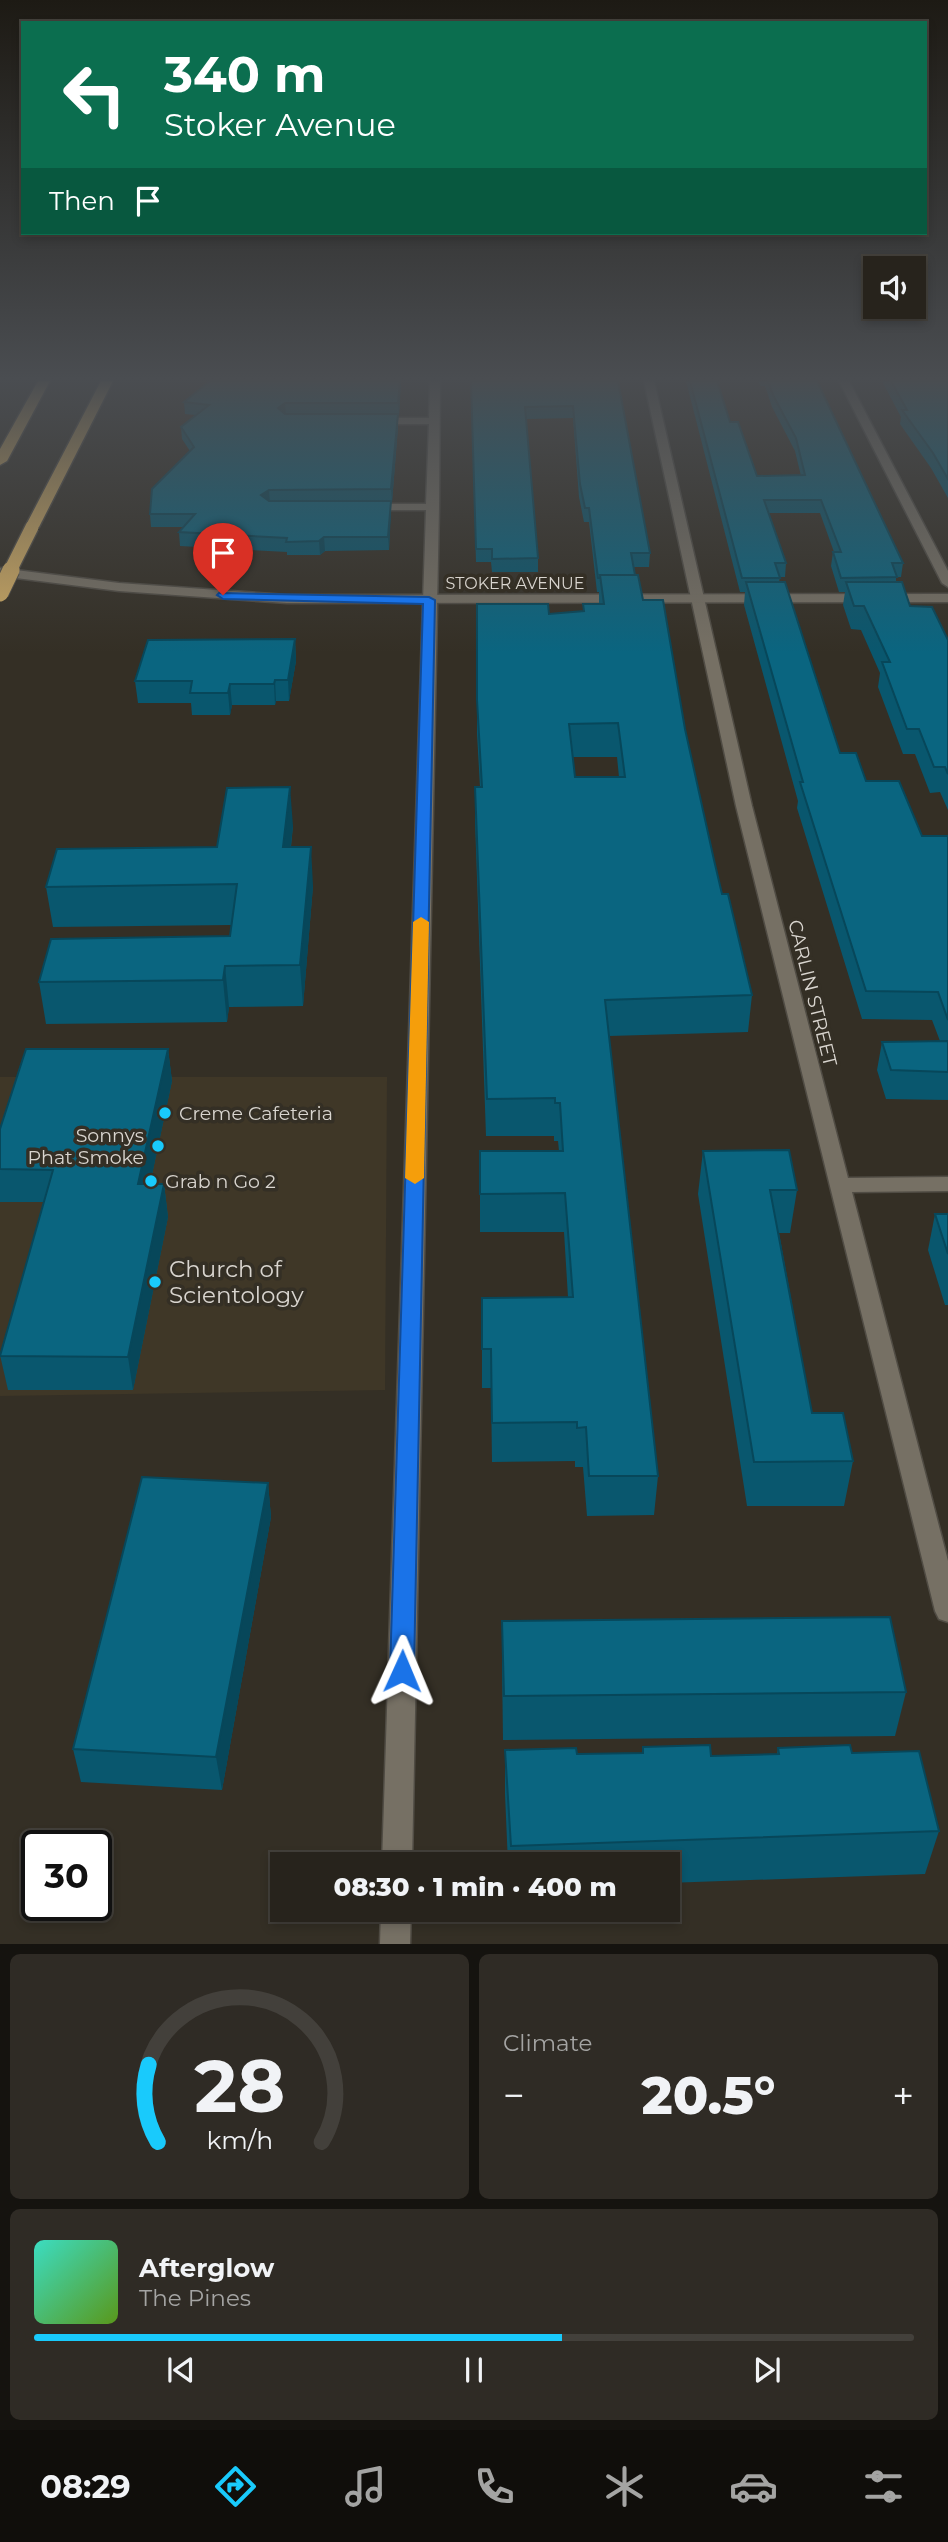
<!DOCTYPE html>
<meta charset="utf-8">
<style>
body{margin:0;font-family:Montserrat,sans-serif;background:#2f2b25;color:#f1f3f6;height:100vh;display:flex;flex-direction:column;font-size:26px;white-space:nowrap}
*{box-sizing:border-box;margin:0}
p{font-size:23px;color:#a4a4a3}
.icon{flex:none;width:38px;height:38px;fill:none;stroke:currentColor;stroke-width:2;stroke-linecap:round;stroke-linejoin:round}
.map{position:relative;height:1944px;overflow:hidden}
.details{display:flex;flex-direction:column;gap:10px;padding:10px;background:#15130f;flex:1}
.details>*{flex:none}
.banner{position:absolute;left:21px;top:21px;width:906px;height:214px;border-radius:0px;box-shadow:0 4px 10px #0003,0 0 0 2px #43403b;background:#0b6e4f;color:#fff;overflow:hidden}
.buttons{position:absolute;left:863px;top:256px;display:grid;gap:14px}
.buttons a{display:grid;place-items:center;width:63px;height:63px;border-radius:0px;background:#27231c;box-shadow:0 4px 10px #0003,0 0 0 2px #43403b;font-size:35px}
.speed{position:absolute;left:21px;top:1830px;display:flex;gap:14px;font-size:35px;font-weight:700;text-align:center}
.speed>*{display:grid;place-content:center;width:91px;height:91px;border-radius:50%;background:#27231c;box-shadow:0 4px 10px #0003,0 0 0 2px #43403b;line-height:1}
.speed .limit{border:4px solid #111;border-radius:10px;background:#fff;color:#111}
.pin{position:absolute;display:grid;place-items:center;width:60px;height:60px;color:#fff;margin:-72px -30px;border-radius:50% 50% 50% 0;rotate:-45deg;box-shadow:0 0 7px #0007}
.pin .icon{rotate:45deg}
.me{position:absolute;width:77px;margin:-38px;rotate:1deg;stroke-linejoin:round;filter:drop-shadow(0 0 5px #0008)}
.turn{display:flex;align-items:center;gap:24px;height:147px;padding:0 28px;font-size:32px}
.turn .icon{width:91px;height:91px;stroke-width:2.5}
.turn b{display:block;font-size:49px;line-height:60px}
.then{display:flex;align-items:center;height:66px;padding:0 28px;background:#0003;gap:14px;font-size:26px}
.big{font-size:52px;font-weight:800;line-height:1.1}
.details .card{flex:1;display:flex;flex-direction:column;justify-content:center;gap:10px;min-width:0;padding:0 24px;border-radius:10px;background:#2f2b25}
.details .dial{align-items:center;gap:0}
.dial svg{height:182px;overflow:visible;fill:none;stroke:#43403b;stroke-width:7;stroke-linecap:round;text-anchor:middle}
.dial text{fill:#f1f3f6;stroke:none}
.song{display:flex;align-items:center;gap:21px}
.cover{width:84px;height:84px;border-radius:10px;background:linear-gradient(135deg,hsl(170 70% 55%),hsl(90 70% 35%))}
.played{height:7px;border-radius:4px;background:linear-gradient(90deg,#19cafc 60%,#43403b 60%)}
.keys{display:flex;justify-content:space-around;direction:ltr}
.heat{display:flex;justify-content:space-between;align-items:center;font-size:38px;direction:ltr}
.details .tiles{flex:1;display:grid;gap:10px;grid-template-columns:1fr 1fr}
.card:last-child{grid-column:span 2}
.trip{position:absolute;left:270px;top:1852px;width:410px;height:70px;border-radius:0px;background:#27231c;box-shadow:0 4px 10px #0003,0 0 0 2px #43403b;font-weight:800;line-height:70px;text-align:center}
.menu{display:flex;height:112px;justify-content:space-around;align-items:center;background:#100e0b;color:#a4a4a3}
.menu .icon{width:49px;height:49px}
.menu .on{color:#19cafc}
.menu b{font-size:32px;color:#f1f3f6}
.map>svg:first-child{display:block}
</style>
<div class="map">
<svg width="948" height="1944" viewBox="0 0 948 1944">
<rect width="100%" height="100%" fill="#342f25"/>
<polygon fill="#3f3727" points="0,1077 387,1077 385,1390 0,1396"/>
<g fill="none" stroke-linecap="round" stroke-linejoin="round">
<g stroke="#504c44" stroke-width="3">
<g id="minor">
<polygon points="430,381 440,381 439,507 412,1864 382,1864 426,510 368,510 362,507 368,504 426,504 429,424 374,424 369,421 374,418 429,418"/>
<polygon points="644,381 654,381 752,806 848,1178 948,1177 948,1191 852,1192 948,1561 948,1622 939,1619 935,1611 736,806"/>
<polygon points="839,381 849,381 948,571 948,587 942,583"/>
<polygon points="381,1909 411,1909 410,1944 380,1944"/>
</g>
</g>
<g stroke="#504c44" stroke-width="3">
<polygon id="tertiary" points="0,568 119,583 287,595 948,594 948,602 287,603 119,591 0,576"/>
</g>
<g stroke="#504c44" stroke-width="3">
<g id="motorway">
<polygon points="38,381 50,381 7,461 0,465 0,449"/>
<polygon points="101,381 113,381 39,527 27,530 25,527"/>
</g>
</g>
<use href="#minor" fill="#767064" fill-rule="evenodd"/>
<use href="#tertiary" fill="#767064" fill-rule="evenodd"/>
<use href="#motorway" fill="#ceaa63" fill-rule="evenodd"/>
<g stroke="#504c44" stroke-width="16" stroke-linecap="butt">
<polyline id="motorway-bridge-far1" points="10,571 32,527"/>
</g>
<g stroke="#504c44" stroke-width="19" stroke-linecap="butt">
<polyline id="motorway-bridge" points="0,593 11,570"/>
</g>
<use href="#motorway-bridge-far1" stroke="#ceaa63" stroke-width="13"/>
<use href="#motorway-bridge" stroke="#ceaa63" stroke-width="17"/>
</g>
<g fill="#09576e" fill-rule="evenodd">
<polygon points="401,381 399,415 398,415 398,427 392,502 391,502 389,550 325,551 320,555 287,555 287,552 180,546 179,532 183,527 151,527 150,514 190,451 182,439 181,427 195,415 185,414 184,402"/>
<path d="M471 381H618L650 553 649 567H633L635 575 685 729 722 894 752 995 748 1032 609 1036 658 1476 654 1515 587 1516 583 1467H575V1461L492 1462 491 1388H482V1298L568 1297 564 1232H480V1151H559L558 1141H554V1136H486L475 821V787H480L477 733V604L549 614 583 611 599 604V592H597L589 522H584L579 497 573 418 526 419 538 558V572H492L491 562H476ZM573 757H617L619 777H575Z"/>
<polygon points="686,381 720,381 719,386 730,422 757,476 801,476 795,451 772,407 765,386 761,386 758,381 817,381 903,563 901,577 896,577 896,582 910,606 948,640 948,810 940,792 930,793 915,754 903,754 878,687 880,673 861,630 851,629 843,605 845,592 839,592 831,566 833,552 834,552 820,513 769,513 786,563 785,577 780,577 779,582 840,753 866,781 922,836 948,836 948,1100 886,1099 877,1070 882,1042 940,1041 932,1020 862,1019 797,808 798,801 744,605 745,592 740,592"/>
<polygon points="882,381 948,381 948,498 931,468 900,424 901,417"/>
<polygon points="295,639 296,661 289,701 276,701 275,705 232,705 230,715 192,715 191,703 138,703 135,681"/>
<polygon points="293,826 291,847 313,886 303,1006 229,1007 227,1022 46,1024 39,982 230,936 231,925 53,927 46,887 217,847"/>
<polygon points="168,1049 172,1081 150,1184 164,1184 168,1217 133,1390 8,1390 0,1355 44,1202 0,1202 0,1129"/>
<polygon points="703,1151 797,1190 790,1233 779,1233 812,1413 853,1461 844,1506 747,1506 698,1194"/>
<polygon points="935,1214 948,1214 948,1305 945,1305 928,1250"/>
<polygon points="268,1483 271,1517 222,1790 81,1782 73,1749"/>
<polygon points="502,1621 906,1692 895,1736 503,1740 502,1665"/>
<polygon points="643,1747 711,1756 777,1754 778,1748 852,1753 939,1831 925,1874 667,1883 667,1864 508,1864 505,1794 505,1750 577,1754 642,1753"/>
</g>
<g fill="#07475a">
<polygon points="400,381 401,381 399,415 398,403"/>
<polygon points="285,403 286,415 278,408"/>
<polygon points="398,414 398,427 392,502 391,489"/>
<polygon points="269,490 270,503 261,495"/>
<polygon points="391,501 391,514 389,550 388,537"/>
<polygon points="324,537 325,551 320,555 319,541"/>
<polygon points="295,639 296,661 289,701 288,680"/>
<polygon points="275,680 276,701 275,705 274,684"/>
<polygon points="230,684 232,705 230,715 228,693"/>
<polygon points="290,787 293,826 286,887 283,847"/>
<polygon points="311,847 313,886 303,1006 300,965"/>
<polygon points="225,966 229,1007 227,1022 223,980"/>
<polygon points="168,1049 172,1081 143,1217 138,1184"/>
<polygon points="164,1184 168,1217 133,1390 128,1357"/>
<polygon points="268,1483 271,1517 222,1790 216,1757"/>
</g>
<g fill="#0a6580" stroke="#07475a" stroke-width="2" fill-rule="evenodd">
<polygon points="210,381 400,381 398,403 285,403 278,408 285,414 398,414 391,489 269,490 261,495 269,501 391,501 388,537 324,537 319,541 286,542 287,538 179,532 195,514 150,514 152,489 194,447 181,427 209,405 184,402"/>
<polygon points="471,381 618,381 650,553 631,553 635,575 600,575 601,578 598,578 589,508 585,508 580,484 573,406 525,407 538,558 492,559 492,549 476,549"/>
<polygon points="690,381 717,381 730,422 738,422 757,476 805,475 796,438 773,395 768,381 817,381 903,563 892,563 897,577 841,578 833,552 841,552 821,500 764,500 786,563 775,563 780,578 742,578"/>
<polygon points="891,381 948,381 948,479 933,453 902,410 907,410"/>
<path d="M600 575H638L643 600H663L685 729 714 860 722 894H728L752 995 605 1000 658 1476H589L586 1427 577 1428V1422L492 1423 491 1349H482V1298L573 1297 565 1193 480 1194V1151H563L560 1103H555V1098L487 1099 475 787H482L477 700V604H548L549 614 584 611 583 604H604ZM618 723 625 777H575L569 724Z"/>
<polygon points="746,582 785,582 840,753 856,753 866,781 899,781 922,836 948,836 948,1020 938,992 866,991 800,782 803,782"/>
<polygon points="846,582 902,582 910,606 932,607 948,640 948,774 945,767 934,767 919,729 907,729 882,662 890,662 864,606 854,606"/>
<polygon points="295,639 288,680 275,680 274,684 230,684 228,693 190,693 192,681 135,681 148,640"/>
<polygon points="290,787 283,847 311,847 300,965 225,966 223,980 39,982 51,939 230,936 237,884 46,887 57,849 217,847 227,788"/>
<polygon points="948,1041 948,1072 891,1070 882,1042"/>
<polygon points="26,1049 168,1049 138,1184 164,1184 128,1357 0,1356 53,1170 0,1169 0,1129"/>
<polygon points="789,1150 797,1190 770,1190 812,1413 843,1413 853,1461 754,1462 703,1151"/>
<polygon points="935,1214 948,1214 948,1254"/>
<polygon points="142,1477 268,1483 216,1757 73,1749"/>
<polygon points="890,1617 906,1692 504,1696 502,1621"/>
<polygon points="710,1745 711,1756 779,1754 778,1748 850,1745 852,1753 919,1751 939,1831 511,1846 505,1750 576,1748 577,1754 643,1753 643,1747"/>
</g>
<linearGradient id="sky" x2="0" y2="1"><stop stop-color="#1d1a14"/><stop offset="0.58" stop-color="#4a4d51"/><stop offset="1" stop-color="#4a4d51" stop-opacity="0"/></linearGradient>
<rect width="948" height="653" fill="url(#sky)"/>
<polygon fill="#1a73e8" stroke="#114b97" stroke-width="2" points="219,593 429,597 435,600 414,1671 410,1679 402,1682 393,1679 390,1671 423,604 223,599 217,595"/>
<polygon fill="#f59e0b" points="421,917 429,922 424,1178 415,1184 405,1178 413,922"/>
<g fill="#19cafc" stroke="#342f25" stroke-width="2.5">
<circle cx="165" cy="1113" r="7"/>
<circle cx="158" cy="1146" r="7"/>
<circle cx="151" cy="1181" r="7"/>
<circle cx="155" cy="1282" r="7"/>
</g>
<g text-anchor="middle" stroke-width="7" stroke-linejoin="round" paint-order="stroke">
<g font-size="16" fill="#d9d5cf" stroke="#342f25">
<text x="515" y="589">STOKER AVENUE</text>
</g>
<g font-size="19" fill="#d9d5cf" stroke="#342f25">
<text transform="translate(813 993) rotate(76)" y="7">CARLIN STREET</text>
</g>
<g font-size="19" fill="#d9d5cf" stroke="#342f25" text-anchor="start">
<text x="179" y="1120">Creme Cafeteria</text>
<text x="144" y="1142" text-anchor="end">Sonnys<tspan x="144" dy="22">Phat Smoke</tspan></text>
<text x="165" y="1188">Grab n Go 2</text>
</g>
<g font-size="23" fill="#d9d5cf" stroke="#342f25" text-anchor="start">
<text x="169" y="1277">Church of<tspan x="169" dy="26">Scientology</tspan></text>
</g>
</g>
</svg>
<div class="buttons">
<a><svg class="icon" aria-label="sound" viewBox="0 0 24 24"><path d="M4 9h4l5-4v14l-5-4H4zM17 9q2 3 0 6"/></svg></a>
</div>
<div class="speed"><div class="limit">30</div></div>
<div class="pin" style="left:223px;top:595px;background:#d93025"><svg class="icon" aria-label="arrive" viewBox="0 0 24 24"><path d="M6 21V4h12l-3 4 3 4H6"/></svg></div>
<svg class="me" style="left:402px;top:1671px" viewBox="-20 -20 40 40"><path d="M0-17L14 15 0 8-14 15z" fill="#1a73e8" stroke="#fff" stroke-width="4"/></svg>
<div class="trip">08:30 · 1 min · 400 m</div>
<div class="banner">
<div class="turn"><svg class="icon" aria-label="left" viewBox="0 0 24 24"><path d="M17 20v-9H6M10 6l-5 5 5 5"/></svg><div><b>340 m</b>Stoker Avenue</div></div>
<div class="then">Then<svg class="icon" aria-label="arrive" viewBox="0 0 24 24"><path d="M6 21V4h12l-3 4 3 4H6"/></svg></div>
</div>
</div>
<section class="details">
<div class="tiles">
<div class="card dial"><svg viewBox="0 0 100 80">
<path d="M14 69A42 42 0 1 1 86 69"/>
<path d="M14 69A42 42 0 0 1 10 35" stroke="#19cafc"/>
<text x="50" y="56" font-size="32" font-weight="700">28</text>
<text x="50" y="72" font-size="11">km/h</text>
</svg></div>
<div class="card"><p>Climate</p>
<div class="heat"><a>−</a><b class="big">20.5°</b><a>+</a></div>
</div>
<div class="card">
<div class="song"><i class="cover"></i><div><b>Afterglow</b><p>The Pines</p></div></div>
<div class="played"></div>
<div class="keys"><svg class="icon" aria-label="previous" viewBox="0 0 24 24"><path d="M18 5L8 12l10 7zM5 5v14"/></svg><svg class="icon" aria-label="pause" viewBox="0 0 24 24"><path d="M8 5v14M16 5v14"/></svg><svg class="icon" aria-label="next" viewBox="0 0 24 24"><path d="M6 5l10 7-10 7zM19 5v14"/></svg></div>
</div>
</div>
</section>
<nav class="menu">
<b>08:29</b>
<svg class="icon on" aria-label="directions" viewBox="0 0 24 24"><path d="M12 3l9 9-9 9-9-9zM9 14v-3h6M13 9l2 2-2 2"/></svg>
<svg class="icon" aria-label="music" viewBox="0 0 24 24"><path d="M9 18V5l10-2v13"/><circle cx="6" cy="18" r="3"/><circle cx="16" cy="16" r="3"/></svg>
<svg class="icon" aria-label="phone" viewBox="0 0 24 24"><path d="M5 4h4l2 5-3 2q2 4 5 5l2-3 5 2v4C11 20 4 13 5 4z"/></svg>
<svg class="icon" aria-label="climate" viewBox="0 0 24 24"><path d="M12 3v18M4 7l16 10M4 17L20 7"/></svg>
<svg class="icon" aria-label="car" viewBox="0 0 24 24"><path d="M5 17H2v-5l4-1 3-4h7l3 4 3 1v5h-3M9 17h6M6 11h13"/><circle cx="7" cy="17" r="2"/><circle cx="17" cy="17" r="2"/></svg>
<svg class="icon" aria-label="filters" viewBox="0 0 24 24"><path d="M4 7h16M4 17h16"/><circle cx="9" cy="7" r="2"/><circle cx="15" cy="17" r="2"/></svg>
</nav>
